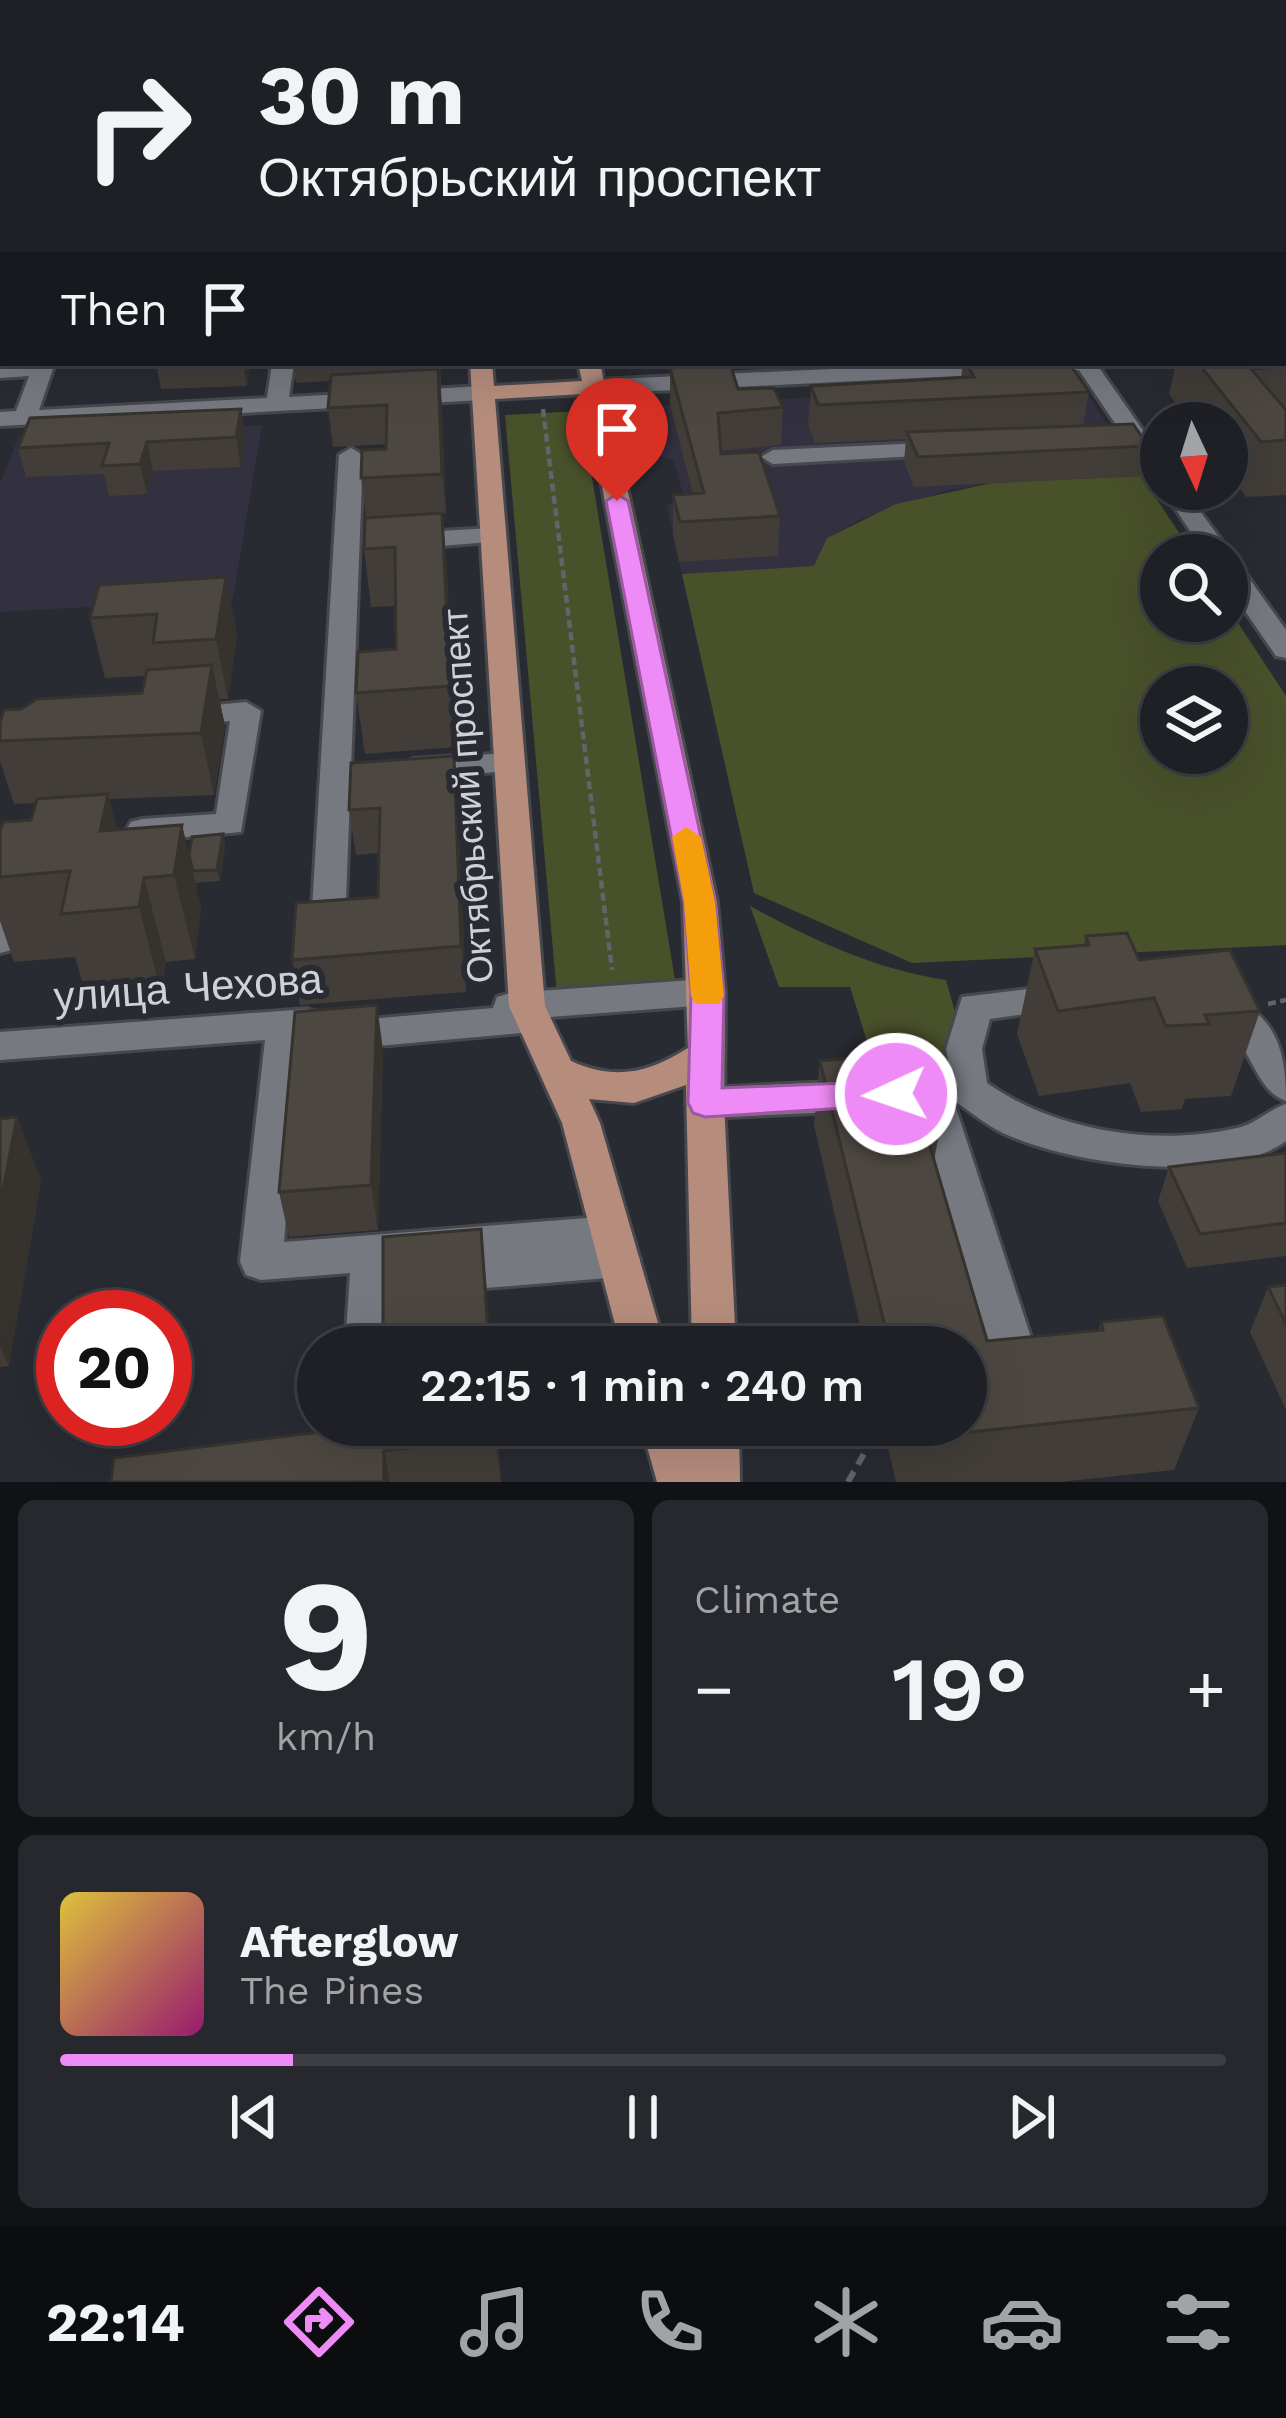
<!DOCTYPE html>
<meta charset="utf-8">
<style>
body{margin:0;font-family:"Work Sans",sans-serif;background:#27282e;color:#f1f3f6;height:100vh;display:flex;flex-direction:column;font-size:45px;white-space:nowrap}
*{box-sizing:border-box;margin:0}
p{font-size:39px;color:#a1a3a7}
.icon{flex:none;width:66px;height:66px;fill:none;stroke:currentColor;stroke-width:2;stroke-linecap:round;stroke-linejoin:round}
.map{position:relative;height:1482px;overflow:hidden}
.side{display:flex;flex-direction:column;gap:18px;padding:18px;background:#111215;flex:1}
.side>*{flex:none}
.banner{position:absolute;left:0px;top:0px;width:1287px;height:366px;box-shadow:0 12px 48px #0002,0 0 0 3px #3c3e43;background:#1f2026;color:#f1f3f6;overflow:hidden}
.needle{width:78px;rotate:176deg}
.buttons{position:absolute;left:1140px;top:402px;display:grid;gap:24px}
.buttons a{display:grid;place-items:center;width:108px;height:108px;border-radius:50%;background:#1f2026;box-shadow:0 12px 48px #0002,0 0 0 3px #3c3e43;font-size:60px}
.speed{position:absolute;left:36px;top:1290px;display:flex;gap:24px;font-size:60px;font-weight:700;text-align:center}
.speed>*{display:grid;place-content:center;width:156px;height:156px;border-radius:50%;background:#1f2026;box-shadow:0 12px 48px #0002,0 0 0 3px #3c3e43;line-height:1}
.speed .limit{border:18px solid #d22;background:#fff;color:#111}
.pin{position:absolute;display:grid;place-items:center;width:102px;height:102px;color:#fff;margin:-123px -51px;border-radius:50% 50% 50% 0;rotate:-45deg;box-shadow:0 0 12px #0007}
.pin .icon{rotate:45deg}
.me{position:absolute;width:132px;margin:-66px;rotate:267deg;stroke-linejoin:round;filter:drop-shadow(0 0 9px #0008)}
.turn{display:flex;align-items:center;gap:42px;height:252px;padding:0 60px;font-size:54px}
.turn .icon{width:156px;height:156px;stroke-width:2.5}
.turn b{display:block;font-size:84px;line-height:102px}
.then{display:flex;align-items:center;height:114px;padding:0 60px;background:#0003;gap:24px;font-size:45px}
.big{font-size:90px;font-weight:600;line-height:1.1}
.side .widget{flex:1;display:flex;flex-direction:column;justify-content:center;gap:18px;min-width:0;padding:0 42px;border-radius:18px;background:#27282e}
.side .dial{align-items:center;gap:0}
.dial b{font-size:156px;line-height:1}
.song{display:flex;align-items:center;gap:36px}
.cover{width:144px;height:144px;border-radius:18px;background:linear-gradient(135deg,hsl(50 70% 55%),hsl(320 70% 35%))}
.played{height:12px;border-radius:6px;background:linear-gradient(90deg,#ef8bf6 20%,#3c3e43 20%)}
.keys{display:flex;justify-content:space-around;direction:ltr}
.heat{display:flex;justify-content:space-between;align-items:center;font-size:66px;direction:ltr}
.side .tiles{flex:1;display:grid;gap:18px;grid-template-columns:1fr 1fr}
.widget:last-child{grid-column:span 2}
.trip{position:absolute;left:297px;top:1326px;width:690px;height:120px;border-radius:60px;background:#1f2026;box-shadow:0 12px 48px #0002,0 0 0 3px #3c3e43;font-weight:600;line-height:120px;text-align:center}
.tab-bar{display:flex;height:192px;justify-content:space-around;align-items:center;background:#0c0d0f;color:#a1a3a7}
.tab-bar .icon{width:84px;height:84px}
.tab-bar .active{color:#ef8bf6}
.tab-bar b{font-size:54px;color:#f1f3f6}
.map>svg:first-child{display:block}
</style>
<div class="map">
<svg width="1286" height="1482" viewBox="0 0 1286 1482">
<rect width="100%" height="100%" fill="#292b32"/>
<g fill="#333040">
<polygon points="1080,382 1141,476 992,483 945,491 859,520 827,538 815,566 682,574 667,506 683,495 674,461 653,454 641,407"/>
<polygon points="262,425 233,599 0,612 0,483 19,436"/>
</g>
<g fill="#49512b" fill-rule="evenodd">
<polygon points="581,411 676,986 557,995 505,415"/>
<path d="M1141 476 1194 555H1161V621H1227V606L1286 696V945L912 963 754 893 682 574 814 566 827 538 896 504 992 483ZM1161 687H1227V753H1161Z"/>
<path d="M750 906C813 940 875 969 946 980L957 1019 952 1061 931 1079 880 1083 850 987H779Z"/>
</g>
<g fill="none" stroke-linecap="round" stroke-linejoin="round">
<g stroke="#47484e" stroke-width="6">
<g id="minor">
<polygon points="727,0 741,0 743,3 729,3"/>
<polygon points="813,0 827,0 829,3 815,3"/>
<polygon points="1133,0 1148,0 1150,3 1135,3"/>
<rect x="0" y="291" width="3" height="12"/>
<polygon points="272,363 294,363 289,397 483,386 494,393 483,400 0,426 0,412 16,411 29,376 0,378 0,364 50,364 53,369 39,410 267,398"/>
<polygon points="960,363 1108,363 1100,369 1161,456 1161,480 1152,478 1079,370 594,394 583,387 594,380"/>
<polygon points="945,442 957,449 953,454 773,464 761,457 773,450"/>
<polygon points="351,448 363,455 345,926 340,935 316,935 311,926 339,455"/>
<polygon points="1161,487 1184,489 1232,555 1229,559 1236,560 1286,630 1286,658 1276,656 1227,585 1227,555 1206,555"/>
<polygon points="493,528 506,536 502,541 403,549 390,541 403,533"/>
<polygon points="246,702 261,711 241,832 142,841 131,838 126,830 131,822 142,819 216,814 230,721 185,724 170,715 175,709"/>
<polygon points="509,753 520,756 524,763 520,770 413,779 398,769 413,759"/>
<polygon points="12,882 24,886 29,894 12,950 0,953 0,886"/>
<polygon points="707,979 720,983 725,992 720,1001 707,1005 550,1017 545,1028 532,1032 300,1053 284,1242 612,1216 626,1222 632,1234 628,1244 640,1259 634,1272 619,1277 389,1296 389,1347 345,1347 350,1273 261,1280 246,1275 240,1262 265,1040 0,1060 0,1032 307,1009 320,1013 325,1023 493,1008 497,997 510,993"/>
<path d="M1061 985 1074 989 1079 998 1074 1007 990 1019 982 1049 987 1083C1055 1131 1155 1147 1237 1128 1256 1124 1268 1110 1286 1104V1141C1223 1187 1069 1164 1003 1133 986 1125 971 1112 956 1102L946 1049 962 997Z"/>
<path d="M1221 994C1276 1012 1286 1050 1286 1101 1261 1093 1254 1061 1238 1041 1228 1028 1211 1023 1203 1008L1208 998Z"/>
<polygon points="932,1078 945,1082 951,1093 1043,1374 1037,1388 1021,1394 1005,1388 999,1374 913,1093 919,1082"/>
<polygon points="855,1081 868,1085 874,1096 868,1107 855,1111 705,1118 692,1114 686,1103 692,1092 705,1088"/>
</g>
</g>
<g stroke="#47484e" stroke-width="6">
<g id="major">
<rect x="450" y="0" width="14" height="3"/>
<polygon points="515,0 529,0 530,3 516,3"/>
<path d="M470 363H492L494 386 582 381 578 363H600L717 902 725 992 724 1103 736 1347H692L686 1085 634 1103 589 1099 600 1123 665 1347H621L562 1123 509 1006ZM584 394 683 902 688 1048C648 1073 615 1081 571 1061L545 1006 495 399Z"/>
<polygon points="641,1425 687,1425 694,1449 693,1425 739,1425 740,1482 657,1482"/>
</g>
</g>
<g stroke="#62646a" stroke-width="4.5" stroke-dasharray="8 4.5" stroke-linecap="butt">
<polyline points="543,409 612,970"/>
<polyline points="1268,1004 1286,1000"/>
</g>
<polyline stroke="#62646a" stroke-width="6" stroke-dasharray="12 8" stroke-linecap="butt" points="848,1482 869,1445"/>
<use href="#minor" fill="#777981" fill-rule="evenodd"/>
<use href="#major" fill="#b68d7d" fill-rule="evenodd"/>
</g>
<g fill="#423d38">
<polygon points="0,0 28,0 26,3 3,3 3,224 0,224"/>
<polygon points="767,0 817,0 819,3 769,3"/>
<polygon points="858,0 1112,0 1108,3 860,3"/>
<polygon points="1150,0 1285,0 1286,54 1284,52 1284,3 1154,3"/>
<polygon points="1284,58 1286,58 1286,105 1284,103"/>
<rect x="1284" y="127" width="2" height="151"/>
<polygon points="1286,337 1286,495 1246,497 1227,471 1227,423 1191,423 1169,394 1176,363 1198,363"/>
<polygon points="156,363 251,363 247,386 161,389"/>
<polygon points="293,363 440,363 446,513 442,514 447,570 455,747 365,754 356,693 396,649 395,606 371,607 364,549 366,518 361,478 386,449 387,444 333,447 328,408 330,381 296,383"/>
<polygon points="670,363 718,363 738,389 783,407 781,445 720,451 721,454 780,516 778,556 679,562 673,535 673,495 693,494 670,405 670,368 694,366"/>
<polygon points="963,363 1069,363 1089,392 1083,426 1148,446 1141,476 914,487 904,462 906,439 815,443 808,424 811,386 961,378"/>
<polygon points="241,409 246,438 241,467 153,471 147,494 109,496 104,474 26,477 18,448"/>
<polygon points="226,577 237,636 228,699 219,699 225,726 214,795 109,799 117,830 182,825 189,855 223,834 225,846 220,881 195,883 201,908 195,959 166,962 161,992 87,998 75,957 14,962 0,921 0,832 31,820 36,803 14,804 0,761 0,722 21,709 142,693 146,676 105,678 90,618"/>
<polygon points="458,800 466,992 300,1005 292,960 378,897 379,853 356,855 349,810"/>
<polygon points="1086,936 1260,1011 1231,1096 1185,1099 1182,1109 1141,1112 1130,1083 1039,1096 1017,1034 1035,949 1083,946"/>
<polygon points="383,1050 378,1230 289,1237 279,1192"/>
<polygon points="820,1061 944,1107 934,1161 987,1341 1098,1330 1101,1322 1199,1408 1174,1470 1059,1482 896,1482 883,1425 966,1425 966,1347 865,1347 814,1125"/>
<polygon points="17,1117 41,1181 9,1366 0,1367 0,1119"/>
<polygon points="1286,1153 1286,1256 1187,1268 1158,1201 1169,1167"/>
<polygon points="1286,1285 1286,1410 1250,1332 1268,1287"/>
<polygon points="375,1425 497,1425 501,1482 111,1482"/>
</g>
<g fill="#36322e">
<polygon points="4,0 28,0 26,3 3,3 3,22 0,5"/>
<polygon points="167,0 184,0 183,3 166,3"/>
<polygon points="243,363 251,363 247,386"/>
<polygon points="438,369 442,407 446,513 442,474"/>
<polygon points="241,409 246,438 241,467 236,437"/>
<polygon points="147,442 153,471 147,494 140,464"/>
<polygon points="442,513 447,570 455,747 450,686"/>
<polygon points="226,577 237,636 228,699 216,639"/>
<polygon points="212,665 225,726 214,795 201,733"/>
<polygon points="454,756 458,800 466,992 461,946"/>
<polygon points="108,794 130,877 100,831"/>
<polygon points="182,825 201,908 195,959 174,875"/>
<polygon points="223,834 225,846 220,881 217,870"/>
<polygon points="144,878 166,962 161,992 139,907"/>
<polygon points="377,1005 383,1050 378,1230 371,1185"/>
<polygon points="17,1117 41,1181 9,1366 0,1346 0,1205"/>
<polygon points="481,1229 487,1292 491,1347 489,1347"/>
<polygon points="494,1425 497,1425 501,1482 495,1437"/>
<polygon points="384,1451 390,1482 384,1482"/>
</g>
<g fill="#4d4741" stroke="#36322e" stroke-width="3">
<polygon points="110,0 167,0 166,3 109,3"/>
<polygon points="267,0 431,0 431,3 238,3 266,2"/>
<polygon points="552,0 624,0 625,3 552,3"/>
<polygon points="696,0 725,0 726,3 697,3"/>
<polygon points="792,0 817,0 819,3 794,3"/>
<polygon points="878,0 1103,0 1106,3 880,3"/>
<polygon points="1255,0 1285,0 1286,23 1284,22 1284,3 1259,3"/>
<rect x="0" y="6" width="3" height="182"/>
<rect x="1284" y="127" width="2" height="119"/>
<polygon points="1284,337 1286,337 1286,367 1251,369 1286,410 1286,440 1261,442 1198,363 1284,363"/>
<polygon points="966,363 1069,363 1089,392 818,405 811,386 974,377"/>
<polygon points="730,364 738,389 774,388 783,407 718,413 721,454 759,452 780,516 680,522 673,495 704,493 670,368"/>
<polygon points="438,369 442,474 361,478 362,450 386,449 387,405 328,408 331,375"/>
<polygon points="241,409 236,437 147,442 140,464 102,466 109,443 18,448 30,418"/>
<polygon points="1133,424 1148,446 918,457 907,432"/>
<polygon points="442,513 450,686 356,693 358,652 396,649 395,547 364,549 365,518"/>
<polygon points="226,577 216,639 153,643 157,614 90,618 99,585"/>
<polygon points="212,665 201,733 0,741 0,722 4,710 21,709 37,699 142,693 147,670"/>
<polygon points="454,756 461,946 292,960 296,903 378,897 380,808 349,810 351,763"/>
<polygon points="108,794 100,831 182,825 174,875 144,878 139,907 61,914 70,871 0,877 0,832 3,822 31,820 37,799"/>
<polygon points="223,834 217,870 193,871 189,855 192,837"/>
<polygon points="1127,933 1139,960 1230,950 1260,1011 1205,1015 1209,1024 1166,1026 1154,998 1058,1011 1035,949 1089,945 1086,936"/>
<polygon points="377,1005 371,1185 279,1192 295,1012"/>
<polygon points="926,1051 944,1107 919,1109 987,1341 1103,1330 1101,1322 1163,1316 1199,1408 912,1438 909,1425 966,1425 966,1347 890,1347 820,1061"/>
<polygon points="17,1117 0,1205 0,1119"/>
<polygon points="1286,1153 1286,1223 1200,1234 1169,1167"/>
<polygon points="481,1229 489,1347 383,1347 383,1237"/>
<polygon points="1286,1285 1286,1324 1268,1287"/>
<polygon points="375,1425 494,1425 495,1437 384,1451 384,1482 111,1482 114,1458"/>
</g>
<polygon fill="#ef8bf6" stroke="#9b5aa0" stroke-width="3" points="617,494 628,501 715,902 724,992 722,1088 896,1081 908,1085 913,1094 908,1104 705,1117 693,1113 688,1103 691,992 684,902 606,501"/>
<polygon fill="#f59e0b" points="686,827 701,837 715,902 724,996 719,1004 696,1004 691,996 684,902 672,837"/>
<g text-anchor="middle" stroke-width="12" stroke-linejoin="round" paint-order="stroke">
<g font-size="36" fill="#d0d1d6" stroke="#292b32">
<text transform="translate(467 796) rotate(-94)" y="13">Октябрьский проспект</text>
</g>
<g font-size="42" fill="#d0d1d6" stroke="#292b32">
<text transform="translate(188 987) rotate(-4)" y="15">улица Чехова</text>
</g>
</g>
</svg>
<div class="buttons">
<a><svg class="needle" viewBox="-14 -14 28 28"><path d="M0-13l5 13h-10z" fill="#e53935"/><path d="M0 13l5-13h-10z" fill="#a1a3a7"/></svg></a>
<a><svg class="icon" aria-label="search" viewBox="0 0 24 24"><circle cx="10" cy="10" r="6"/><path d="M15 15l6 6"/></svg></a>
<a><svg class="icon" aria-label="layers" viewBox="0 0 24 24"><path d="M12 4l9 5-9 5-9-5zM3 14l9 5 9-5"/></svg></a>
</div>
<div class="speed"><div class="limit">20</div></div>
<div class="pin" style="left:617px;top:501px;background:#d93025"><svg class="icon" aria-label="arrive" viewBox="0 0 24 24"><path d="M6 21V4h12l-3 4 3 4H6"/></svg></div>
<svg class="me" style="left:896px;top:1094px" viewBox="-20 -20 40 40"><circle r="17" fill="#ef8bf6" stroke="#fff" stroke-width="3"/><path d="M0-11L8 9 0 5-8 9z" fill="#fff"/></svg>
<div class="trip">22:15 · 1 min · 240 m</div>
<div class="banner">
<div class="turn"><svg class="icon" aria-label="right" viewBox="0 0 24 24"><path d="M7 20v-9h11M14 6l5 5-5 5"/></svg><div><b>30 m</b>Октябрьский проспект</div></div>
<div class="then">Then<svg class="icon" aria-label="arrive" viewBox="0 0 24 24"><path d="M6 21V4h12l-3 4 3 4H6"/></svg></div>
</div>
</div>
<section class="side">
<div class="tiles">
<div class="widget dial"><b>9</b><p>km/h</p></div>
<div class="widget"><p>Climate</p>
<div class="heat"><a>−</a><b class="big">19°</b><a>+</a></div>
</div>
<div class="widget">
<div class="song"><i class="cover"></i><div><b>Afterglow</b><p>The Pines</p></div></div>
<div class="played"></div>
<div class="keys"><svg class="icon" aria-label="previous" viewBox="0 0 24 24"><path d="M18 5L8 12l10 7zM5 5v14"/></svg><svg class="icon" aria-label="pause" viewBox="0 0 24 24"><path d="M8 5v14M16 5v14"/></svg><svg class="icon" aria-label="next" viewBox="0 0 24 24"><path d="M6 5l10 7-10 7zM19 5v14"/></svg></div>
</div>
</div>
</section>
<nav class="tab-bar">
<b>22:14</b>
<svg class="icon active" aria-label="directions" viewBox="0 0 24 24"><path d="M12 3l9 9-9 9-9-9zM9 14v-3h6M13 9l2 2-2 2"/></svg>
<svg class="icon" aria-label="music" viewBox="0 0 24 24"><path d="M9 18V5l10-2v13"/><circle cx="6" cy="18" r="3"/><circle cx="16" cy="16" r="3"/></svg>
<svg class="icon" aria-label="phone" viewBox="0 0 24 24"><path d="M5 4h4l2 5-3 2q2 4 5 5l2-3 5 2v4C11 20 4 13 5 4z"/></svg>
<svg class="icon" aria-label="climate" viewBox="0 0 24 24"><path d="M12 3v18M4 7l16 10M4 17L20 7"/></svg>
<svg class="icon" aria-label="car" viewBox="0 0 24 24"><path d="M5 17H2v-5l4-1 3-4h7l3 4 3 1v5h-3M9 17h6M6 11h13"/><circle cx="7" cy="17" r="2"/><circle cx="17" cy="17" r="2"/></svg>
<svg class="icon" aria-label="filters" viewBox="0 0 24 24"><path d="M4 7h16M4 17h16"/><circle cx="9" cy="7" r="2"/><circle cx="15" cy="17" r="2"/></svg>
</nav>
